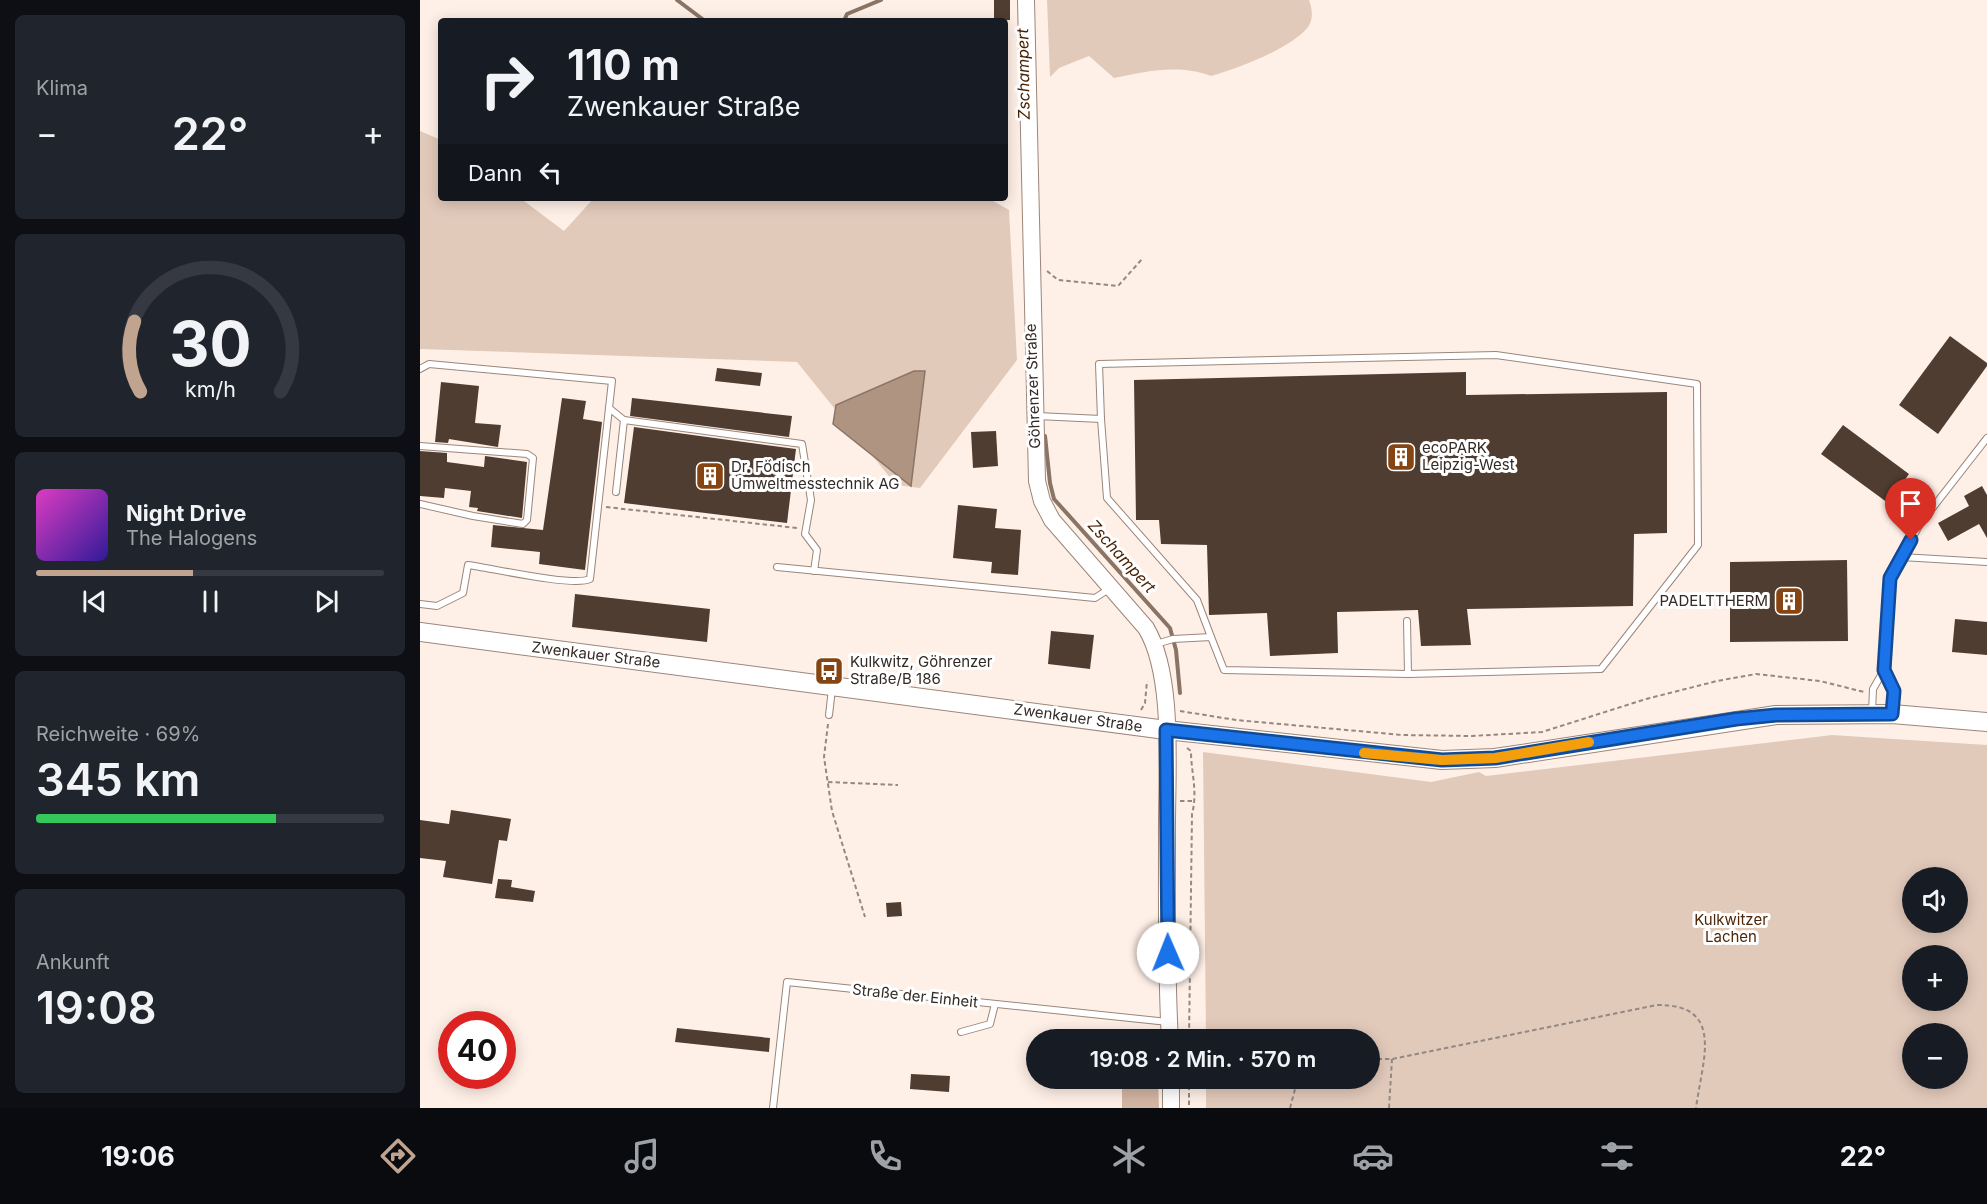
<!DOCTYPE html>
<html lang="de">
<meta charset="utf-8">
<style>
body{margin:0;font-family:Inter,sans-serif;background:#20242c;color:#f1f3f6;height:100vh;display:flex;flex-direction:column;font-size:22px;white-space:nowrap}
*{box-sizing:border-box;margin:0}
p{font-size:20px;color:#9ea1a6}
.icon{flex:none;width:33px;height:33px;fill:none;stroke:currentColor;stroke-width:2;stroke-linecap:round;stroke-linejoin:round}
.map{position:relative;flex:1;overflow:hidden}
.details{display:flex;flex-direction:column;gap:15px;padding:15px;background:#0d0f14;width:420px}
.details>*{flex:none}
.banner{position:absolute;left:18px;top:18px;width:570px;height:183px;border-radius:6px;box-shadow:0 3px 15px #0003;background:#171b24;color:#f1f3f6;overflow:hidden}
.buttons{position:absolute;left:1482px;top:867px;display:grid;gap:12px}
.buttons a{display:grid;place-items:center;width:66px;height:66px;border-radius:50%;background:#171b24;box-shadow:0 3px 15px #0003;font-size:30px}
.speed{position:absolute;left:18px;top:1011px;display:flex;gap:12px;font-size:30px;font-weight:700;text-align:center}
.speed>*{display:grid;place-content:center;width:78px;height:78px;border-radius:50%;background:#171b24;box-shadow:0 3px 15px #0003;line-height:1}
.speed .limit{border:9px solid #d22;background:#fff;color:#111}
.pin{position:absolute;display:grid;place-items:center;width:51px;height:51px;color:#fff;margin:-62px -26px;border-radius:50% 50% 50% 0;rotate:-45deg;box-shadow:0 0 6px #0007}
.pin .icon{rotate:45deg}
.me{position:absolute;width:66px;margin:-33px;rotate:359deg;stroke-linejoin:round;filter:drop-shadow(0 0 4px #0008)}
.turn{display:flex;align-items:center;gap:21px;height:126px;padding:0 30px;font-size:27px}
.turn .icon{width:78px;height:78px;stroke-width:2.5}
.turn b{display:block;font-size:42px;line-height:51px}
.then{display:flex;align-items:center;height:57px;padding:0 30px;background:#0003;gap:12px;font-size:22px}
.big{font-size:45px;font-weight:600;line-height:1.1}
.details .card{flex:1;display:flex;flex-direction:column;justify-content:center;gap:9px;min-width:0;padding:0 21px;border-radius:9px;background:#20242c}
.details .dial{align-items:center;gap:0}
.dial svg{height:156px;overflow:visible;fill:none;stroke:#363941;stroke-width:7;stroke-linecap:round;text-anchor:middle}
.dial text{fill:#f1f3f6;stroke:none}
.song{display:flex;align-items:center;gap:18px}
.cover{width:72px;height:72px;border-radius:9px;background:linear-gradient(135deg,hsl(310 70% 55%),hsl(250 70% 35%))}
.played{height:6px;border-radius:3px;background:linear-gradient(90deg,#c0a48f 45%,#363941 45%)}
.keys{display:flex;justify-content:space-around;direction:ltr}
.heat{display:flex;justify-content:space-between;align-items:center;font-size:33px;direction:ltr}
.charge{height:9px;border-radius:4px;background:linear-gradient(90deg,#34c759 69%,#363941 0)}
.trip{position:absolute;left:606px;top:1029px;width:354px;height:60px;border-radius:30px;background:#171b24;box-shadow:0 3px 15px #0003;font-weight:600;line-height:60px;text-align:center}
.tab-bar{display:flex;height:96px;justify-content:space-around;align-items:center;background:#090b0e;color:#9ea1a6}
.tab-bar .icon{width:42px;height:42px}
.tab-bar .selected{color:#c0a48f}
.tab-bar b{font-size:27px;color:#f1f3f6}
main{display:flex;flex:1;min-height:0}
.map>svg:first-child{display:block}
</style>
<main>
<section class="details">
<div class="card"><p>Klima</p>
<div class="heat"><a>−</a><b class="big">22°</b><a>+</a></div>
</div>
<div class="card dial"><svg viewBox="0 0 100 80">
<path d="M14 69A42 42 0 1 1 86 69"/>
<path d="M14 69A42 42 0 0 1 11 33" stroke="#c0a48f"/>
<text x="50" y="56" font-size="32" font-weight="700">30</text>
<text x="50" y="72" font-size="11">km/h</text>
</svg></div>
<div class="card">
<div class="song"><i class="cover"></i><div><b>Night Drive</b><p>The Halogens</p></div></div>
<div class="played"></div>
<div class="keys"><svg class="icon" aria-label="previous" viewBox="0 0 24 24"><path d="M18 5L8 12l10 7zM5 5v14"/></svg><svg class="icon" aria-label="pause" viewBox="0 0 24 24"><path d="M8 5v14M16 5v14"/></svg><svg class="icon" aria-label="next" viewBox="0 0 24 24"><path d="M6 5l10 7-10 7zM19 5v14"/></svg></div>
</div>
<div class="card"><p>Reichweite · 69%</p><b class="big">345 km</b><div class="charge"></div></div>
<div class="card"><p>Ankunft</p><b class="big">19:08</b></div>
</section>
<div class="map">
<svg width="1567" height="1108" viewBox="0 0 1567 1108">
<rect width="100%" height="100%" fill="#fff0e7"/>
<g fill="#e2cabb" fill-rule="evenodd">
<path d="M627 0H889C892 9 894 18 888 27 872 48 817 69 791 76 759 64 727 71 694 78L669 56 639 68 630 77Z"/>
<polygon points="0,131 21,140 21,198 100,198 144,231 174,198 568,198 589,210 597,360 500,488 476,485 377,362 0,349"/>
<path d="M1412 735 1567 745V1108H786V1079L950 1078V1040L786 1039 783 752 1011 782 1059 772 1066 776ZM1492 878H1538V922H1492ZM1492 956H1538V1000H1492ZM1492 1034H1538V1078H1492Z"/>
</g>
<polygon fill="#d3b5a3" points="720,1078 738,1079 739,1108 702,1108 702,1085"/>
<polygon fill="#b09482" stroke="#8a7466" stroke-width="1.5" points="494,371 505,371 491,486 413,424 416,405"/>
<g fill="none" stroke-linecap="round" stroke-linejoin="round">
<g stroke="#8a7466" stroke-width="4">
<polyline points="257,0 285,21"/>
<polyline points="424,21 427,14 461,0"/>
<polyline points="625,436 630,483 634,499 750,628 756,650 760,693"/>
</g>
</g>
<g fill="#503d31">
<polygon points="574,0 590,0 590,20 574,21"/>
<polygon points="1530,336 1567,363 1567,366 1518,434 1479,405"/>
<polygon points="297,368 342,373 340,386 295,381"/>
<polygon points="1046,372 1046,395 1247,392 1247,533 1214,534 1213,606 1047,609 1051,645 1001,646 998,610 917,612 918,653 850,656 847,613 789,615 787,545 741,544 739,520 716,520 714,380"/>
<polygon points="21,382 59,386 55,423 81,425 78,447 29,439 28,443 15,442"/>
<polygon points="142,398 166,401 163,419 182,422 165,570 119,564 120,552 71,547 73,525 123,530"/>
<polygon points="212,398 372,416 369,437 210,416"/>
<polygon points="1423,425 1489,474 1468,503 1401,454"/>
<polygon points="214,427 376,449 367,523 204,503"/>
<polygon points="576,431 578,466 553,468 551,432"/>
<polygon points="0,451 27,453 27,462 64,467 65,456 107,462 102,518 57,511 58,508 49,507 51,491 25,488 24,498 0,496"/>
<polygon points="1562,486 1567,495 1567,538 1559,524 1528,541 1518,523 1549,506 1544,496"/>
<polygon points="538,505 577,509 575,528 601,530 598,575 571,573 572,562 533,558"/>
<polygon points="1427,560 1428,641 1310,642 1310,562"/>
<polygon points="155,594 290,609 287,642 152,627"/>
<polygon points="1535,619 1567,622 1567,655 1532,652"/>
<polygon points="631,631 674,635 670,669 628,664"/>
<polygon points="31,810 91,819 87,841 79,840 72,884 23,877 26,861 0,858 0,820 29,824"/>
<polygon points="78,879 92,880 91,887 115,891 113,902 75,898"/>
<polygon points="481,902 482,916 467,917 466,903"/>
<polygon points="257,1028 350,1038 349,1052 255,1042"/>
<polygon points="491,1074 530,1076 529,1092 490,1089"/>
</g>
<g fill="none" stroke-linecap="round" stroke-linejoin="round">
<g stroke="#9c8679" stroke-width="8">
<g id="lane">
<path d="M0 369 9 364 192 381 170 579C153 587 71 568 48 565L43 593 17 606 0 604"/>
<polyline points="189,408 204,420 382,444 391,500 385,534 397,550 394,571"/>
<polyline points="617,416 681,419 679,364 1076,355 1277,384 1278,545 1181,669 988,674"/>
<polyline points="681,419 687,498 777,600 791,637"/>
<polyline points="0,446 107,454 113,458 107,520 103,524 53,516 0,504"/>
<polyline points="196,492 204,420"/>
<polyline points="1481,557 1567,562"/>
<polyline points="357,567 675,598 689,589"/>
<polyline points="736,644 753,639 791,637 804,670 988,674 987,621"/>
<polyline points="1464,670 1474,691 1472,711"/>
<polyline points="1452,712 1453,689 1464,670 1470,578 1500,524 1567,438"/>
<polyline points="409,715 412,689"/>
<polyline points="541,1032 570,1024 575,1004"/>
<polyline points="353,1108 367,982 748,1022"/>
</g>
</g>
<g stroke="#9c8679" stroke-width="18">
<g id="secondary">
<path d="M606 0 617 481 622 501 632 520 726 628C756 678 746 779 747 839 747 905 746 973 750 1040"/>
<polyline points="751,1078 751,1108"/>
</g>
</g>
<g stroke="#9c8679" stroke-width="20">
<polyline id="primary" points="0,632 746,730 1022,760 1075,758 1356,715 1472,714 1567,722"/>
</g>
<g stroke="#948881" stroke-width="2" stroke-dasharray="4.5 3" stroke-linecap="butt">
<polyline points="627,271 638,280 698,286 723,258"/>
<polyline points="186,507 377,528"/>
<polyline points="721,710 725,703 727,681"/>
<polyline points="760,711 816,720 982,735 1052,736 1122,732 1226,699 1297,681 1336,674 1400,681 1444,692"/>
<polyline points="408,724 404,757 412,811 445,917"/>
<path d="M767 748 771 751C771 773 778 791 772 814L769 1040"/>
<polyline points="408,782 478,785"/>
<polyline points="760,801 775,801"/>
<path d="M950 1059H972L1237 1005C1306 1004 1282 1061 1276 1108"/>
<polyline points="769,1078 769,1108"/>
<polyline points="870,1108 878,1078"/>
<polyline points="969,1108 972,1059"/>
</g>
<use href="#lane" stroke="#fff" stroke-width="6"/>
<use href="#secondary" stroke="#fff" stroke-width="16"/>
<use href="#primary" stroke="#fff" stroke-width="18"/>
</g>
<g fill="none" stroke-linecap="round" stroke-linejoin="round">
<g stroke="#114b97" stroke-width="15">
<polyline id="route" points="748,953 746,730 1022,760 1075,758 1316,719 1356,715 1472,714 1474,691 1464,670 1470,578 1491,540"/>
</g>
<use href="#route" stroke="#1a73e8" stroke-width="10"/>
<polyline stroke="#f59e0b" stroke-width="10" points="944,753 1022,760 1075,758 1169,742"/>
</g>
<defs>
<g id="building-square" transform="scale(1.5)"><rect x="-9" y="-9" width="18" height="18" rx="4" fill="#854411" stroke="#fff"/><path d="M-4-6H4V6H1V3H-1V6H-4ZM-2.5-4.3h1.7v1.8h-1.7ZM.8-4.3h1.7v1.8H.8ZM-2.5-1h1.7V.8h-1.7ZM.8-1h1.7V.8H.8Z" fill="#fff"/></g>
<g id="bus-square" transform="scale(1.5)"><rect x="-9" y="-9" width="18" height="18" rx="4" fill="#854411" stroke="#fff"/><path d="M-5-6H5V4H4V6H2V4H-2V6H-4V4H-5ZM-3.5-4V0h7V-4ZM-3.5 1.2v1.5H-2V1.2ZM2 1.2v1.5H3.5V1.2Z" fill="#fff"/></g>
</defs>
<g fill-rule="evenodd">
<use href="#building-square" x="981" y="457"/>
<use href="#building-square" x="290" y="476"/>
<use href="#building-square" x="1369" y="601"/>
<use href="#bus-square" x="409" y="671"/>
</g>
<g text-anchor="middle" stroke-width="6" stroke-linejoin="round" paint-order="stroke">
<g font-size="15" fill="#332a25" stroke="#fff">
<text transform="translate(613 386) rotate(-92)" y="5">Göhrenzer Straße</text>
<text transform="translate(176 655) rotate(7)" y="5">Zwenkauer Straße</text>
<text transform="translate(658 718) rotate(8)" y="5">Zwenkauer Straße</text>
<text transform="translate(495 996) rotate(6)" y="5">Straße der Einheit</text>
</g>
<g font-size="15" fill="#332a25" stroke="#fff" text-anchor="start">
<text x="1002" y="453">ecoPARK<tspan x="1002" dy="17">Leipzig-West</tspan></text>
<text x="311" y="472">Dr. Födisch<tspan x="311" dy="17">Umweltmesstechnik AG</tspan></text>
<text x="1348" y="606" text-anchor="end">PADELTTHERM</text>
<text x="430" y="667">Kulkwitz, Göhrenzer<tspan x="430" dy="17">Straße/B 186</tspan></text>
</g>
<g font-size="15" fill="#4e2608" stroke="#fff">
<text x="1311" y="925">Kulkwitzer<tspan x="1311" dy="17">Lachen</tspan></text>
</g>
<g font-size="16" font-style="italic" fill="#471f01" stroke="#fff">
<text transform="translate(603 74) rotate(-91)" y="6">Zschampert</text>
<text transform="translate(702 556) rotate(48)" y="6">Zschampert</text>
</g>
</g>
</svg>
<div class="buttons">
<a><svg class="icon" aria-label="sound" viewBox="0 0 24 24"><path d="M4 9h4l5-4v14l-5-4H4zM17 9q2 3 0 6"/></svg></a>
<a>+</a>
<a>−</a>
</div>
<div class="speed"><div class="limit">40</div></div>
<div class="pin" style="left:1491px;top:540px;background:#d93025"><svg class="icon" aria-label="arrive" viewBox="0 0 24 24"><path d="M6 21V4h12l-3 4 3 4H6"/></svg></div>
<svg class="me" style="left:748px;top:953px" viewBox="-20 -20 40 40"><circle r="19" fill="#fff"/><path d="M0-13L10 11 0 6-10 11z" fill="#1a73e8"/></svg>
<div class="trip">19:08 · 2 Min. · 570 m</div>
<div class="banner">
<div class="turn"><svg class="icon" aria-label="right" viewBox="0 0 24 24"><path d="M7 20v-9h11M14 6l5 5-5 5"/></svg><div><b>110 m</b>Zwenkauer Straße</div></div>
<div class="then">Dann<svg class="icon" aria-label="left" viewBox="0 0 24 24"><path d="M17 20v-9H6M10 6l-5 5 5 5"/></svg></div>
</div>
</div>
</main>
<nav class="tab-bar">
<b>19:06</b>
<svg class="icon selected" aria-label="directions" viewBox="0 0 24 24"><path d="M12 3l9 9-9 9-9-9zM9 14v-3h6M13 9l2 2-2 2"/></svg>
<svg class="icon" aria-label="music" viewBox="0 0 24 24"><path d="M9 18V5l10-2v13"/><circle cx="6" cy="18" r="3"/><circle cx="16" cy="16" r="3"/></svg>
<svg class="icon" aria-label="phone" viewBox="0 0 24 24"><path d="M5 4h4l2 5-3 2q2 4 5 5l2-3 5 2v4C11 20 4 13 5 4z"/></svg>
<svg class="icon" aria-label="climate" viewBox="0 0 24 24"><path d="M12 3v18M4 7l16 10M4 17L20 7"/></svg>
<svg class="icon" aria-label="car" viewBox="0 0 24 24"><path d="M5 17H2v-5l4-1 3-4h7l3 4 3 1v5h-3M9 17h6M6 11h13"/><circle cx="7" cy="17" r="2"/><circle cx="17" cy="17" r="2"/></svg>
<svg class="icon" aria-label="filters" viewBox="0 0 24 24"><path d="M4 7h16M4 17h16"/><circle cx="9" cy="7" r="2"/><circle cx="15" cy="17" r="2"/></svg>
<b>22°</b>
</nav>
